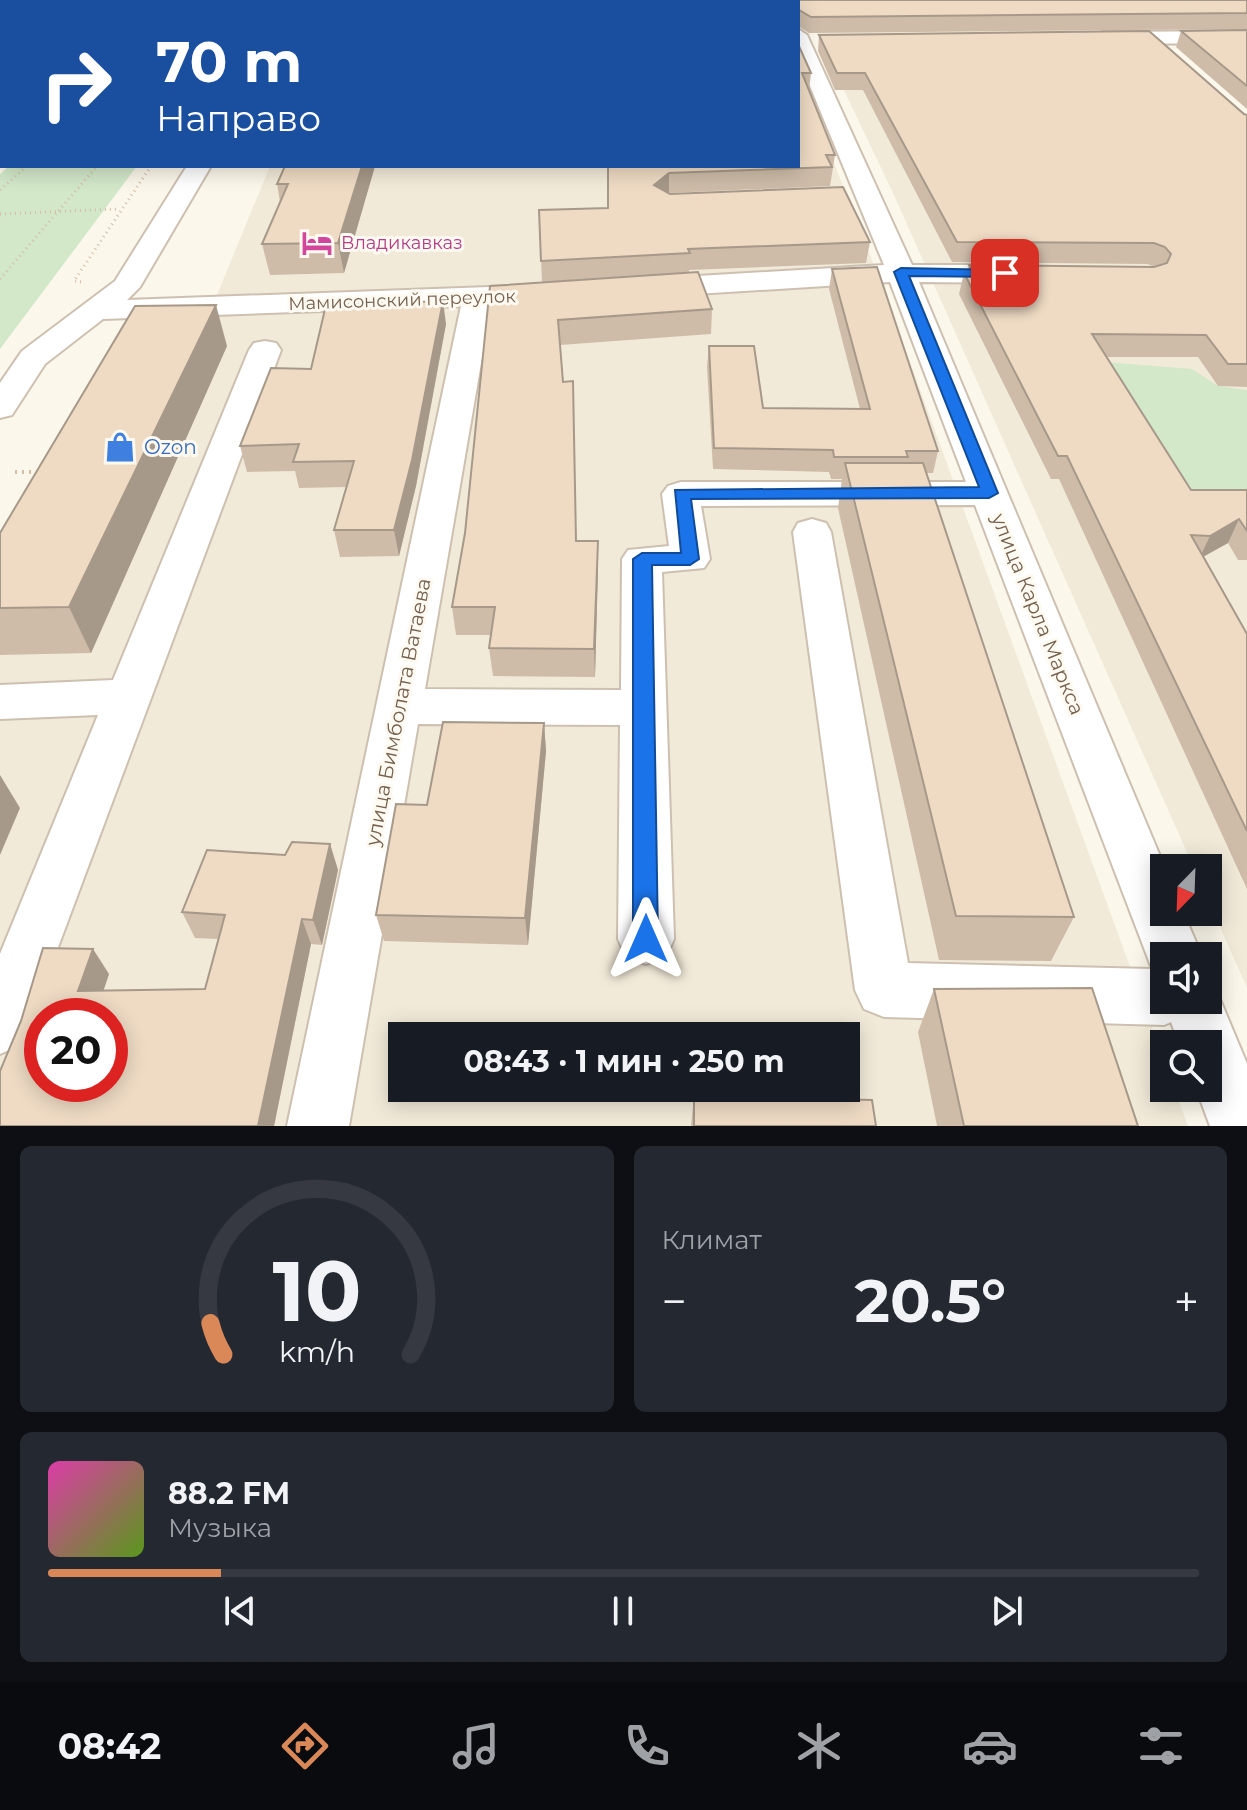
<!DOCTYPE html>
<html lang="ru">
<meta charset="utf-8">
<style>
body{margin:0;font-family:Montserrat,sans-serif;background:#242831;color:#f1f3f6;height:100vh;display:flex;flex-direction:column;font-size:30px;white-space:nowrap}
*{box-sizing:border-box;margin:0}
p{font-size:26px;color:#9ea1a6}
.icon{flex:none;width:44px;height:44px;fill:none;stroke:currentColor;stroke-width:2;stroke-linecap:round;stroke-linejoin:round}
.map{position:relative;height:1126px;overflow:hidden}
.sheet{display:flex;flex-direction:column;gap:20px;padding:20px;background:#0d0f14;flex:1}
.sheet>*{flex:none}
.hud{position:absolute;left:0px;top:0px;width:800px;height:168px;box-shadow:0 4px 20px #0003;background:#1a4fa0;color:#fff;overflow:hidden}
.needle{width:52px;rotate:203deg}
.fabs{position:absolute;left:1150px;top:854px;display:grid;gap:16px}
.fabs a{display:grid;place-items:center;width:72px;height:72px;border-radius:0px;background:#171b24;box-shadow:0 4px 20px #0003;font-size:40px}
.speed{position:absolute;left:24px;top:998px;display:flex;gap:16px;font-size:40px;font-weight:700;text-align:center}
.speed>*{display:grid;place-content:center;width:104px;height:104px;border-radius:50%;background:#171b24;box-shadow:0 4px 20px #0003;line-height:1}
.speed .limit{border:12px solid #d22;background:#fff;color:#111}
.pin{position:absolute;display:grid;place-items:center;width:68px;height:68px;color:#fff;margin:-34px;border-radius:16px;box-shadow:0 4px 12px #0006}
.me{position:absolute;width:88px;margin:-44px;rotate:0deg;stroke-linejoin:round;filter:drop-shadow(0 0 6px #0008)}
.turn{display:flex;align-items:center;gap:28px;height:168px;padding:0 24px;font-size:36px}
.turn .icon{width:104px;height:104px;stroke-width:2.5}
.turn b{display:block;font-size:56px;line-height:68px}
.big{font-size:60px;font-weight:700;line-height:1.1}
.sheet .widget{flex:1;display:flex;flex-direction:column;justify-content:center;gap:12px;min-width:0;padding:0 28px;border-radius:12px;background:#242831}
.sheet .dial{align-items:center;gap:0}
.dial svg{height:208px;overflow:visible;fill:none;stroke:#363941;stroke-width:7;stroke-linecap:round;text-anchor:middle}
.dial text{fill:#f1f3f6;stroke:none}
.song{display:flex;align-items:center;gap:24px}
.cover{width:96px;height:96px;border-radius:12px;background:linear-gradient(135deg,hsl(320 70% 55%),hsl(90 70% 35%))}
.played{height:8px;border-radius:4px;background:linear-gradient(90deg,#db8859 15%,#363941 15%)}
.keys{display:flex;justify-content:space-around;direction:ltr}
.heat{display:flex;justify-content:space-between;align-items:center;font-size:44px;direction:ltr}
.sheet .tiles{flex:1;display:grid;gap:20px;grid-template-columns:1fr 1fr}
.widget:last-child{grid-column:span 2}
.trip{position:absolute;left:388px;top:1022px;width:472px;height:80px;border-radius:0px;background:#171b24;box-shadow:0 4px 20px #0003;font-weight:700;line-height:80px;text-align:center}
.menu{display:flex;height:128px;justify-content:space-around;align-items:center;background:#090b0e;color:#9ea1a6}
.menu .icon{width:56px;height:56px}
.menu .current{color:#db8859}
.menu b{font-size:36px;color:#f1f3f6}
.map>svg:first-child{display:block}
</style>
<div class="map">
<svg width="1247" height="1126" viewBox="0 0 1247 1126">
<rect width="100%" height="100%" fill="#fbf7ea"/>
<g fill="#f2ead9" fill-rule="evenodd">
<polygon points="801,0 1046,0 1078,5 1247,156 1247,988 1208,900 1208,868 1194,868 893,193"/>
<path d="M798 71 886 296 1164 1060V1088H1174L1188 1126H0V578L203 329 270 166H798ZM42 1016H110V1084H42ZM402 1036H846V1088H402Z"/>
</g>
<g fill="#d2e8c9">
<polygon points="9,166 137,166 0,349 0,174"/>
<polygon points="1104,362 1192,369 1218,386 1247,390 1247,506 1157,507"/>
</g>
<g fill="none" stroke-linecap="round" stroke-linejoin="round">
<g stroke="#cdc0b1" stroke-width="4">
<g id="minor">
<polygon points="294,0 312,0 293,2"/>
<polygon points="798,29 807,35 912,265 1018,265 1028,268 1032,274 1028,280 1018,283 919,282 1165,868 1164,912 1183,912 1202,956 1164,956 1164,1000 1208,1000 1208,979 1212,980 1247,1064 1247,1126 1210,1126 1196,1088 1208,1088 1208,1044 1179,1044 1171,1022 1164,1025 884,1017 864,1009 855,990 793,532 798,523 812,519 826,523 831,532 908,963 1152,969 975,505 701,506 710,559 704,568 662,572 674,939 666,957 646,964 626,957 618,939 620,725 418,724 349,1126 287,1126 461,306 103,319 45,364 12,415 0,418 0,383 22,351 115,281 187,166 211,166 140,287 127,300 543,285 553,288 558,294 553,300 491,305 425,689 621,690 622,559 628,550 669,546 662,494 668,486 681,482 966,482 890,282 647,297 637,294 633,288 637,282 647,279 884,265 798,57"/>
<polygon points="1247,31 1247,43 1103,44 1094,38 1103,32"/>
<polygon points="265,341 276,343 281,350 29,1025 21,1045 0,1054 0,954 98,715 0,719 0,685 113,680 249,350 254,343"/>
</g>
</g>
<g stroke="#d4bea7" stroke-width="3" stroke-dasharray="1 4" stroke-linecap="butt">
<polyline points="0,190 27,166"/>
<polyline points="0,214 119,209"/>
<polyline points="0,279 97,166"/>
<polyline points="81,282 74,281 151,166"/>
</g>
<polyline stroke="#d4bea7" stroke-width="4" stroke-dasharray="2 5" stroke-linecap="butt" points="15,472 43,472"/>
<use href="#minor" fill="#fff" fill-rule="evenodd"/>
</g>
<g fill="#cebca9">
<polygon points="672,0 1247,0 1247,29 809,33 798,26 798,2 672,2"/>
<polygon points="1247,30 1247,109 1176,47 1181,31"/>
<polygon points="819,35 1247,115 1247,387 1218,386 1198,357 1106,357 1191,490 1247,490 1247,560 1238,560 1228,543 1203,557 1247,634 1247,889 1059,479 1051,479 959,294 964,273 967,273 969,265 1156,267 1147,264 952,262 863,90 835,90 818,51"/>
<polygon points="798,44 811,73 809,90 835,155 830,186 668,193 870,242 866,263 689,270 689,273 712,309 711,334 560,345 576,541 598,568 595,677 493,676 489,648 491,635 456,635 452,607 542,282 539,210 608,208 608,166 798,166"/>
<polygon points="285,166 375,166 344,273 270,275 262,244 280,202 277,184"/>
<polygon points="832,269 938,451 933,473 926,473 1074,917 1051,961 939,960 838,508 842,479 831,479 829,472 713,469 707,367 709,346 763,408 860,409 829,289"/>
<polygon points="446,324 416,486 399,556 340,557 334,530 347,487 299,488 295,471 247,472 240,446 311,369"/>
<polygon points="227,346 91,653 0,655 0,533"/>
<polygon points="544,723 546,751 528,945 384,941 376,915 427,805"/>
<polygon points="330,844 338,870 322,945 311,944 274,1126 0,1126 109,974 103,991 205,989 218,939 195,938 182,912"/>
<polygon points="934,989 1138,1126 937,1126 918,1032"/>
<polygon points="694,1096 876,1126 691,1126"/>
</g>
<g fill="#a79989">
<polygon points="362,166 375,166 344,273 338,243"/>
<polygon points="669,173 669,192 653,204 654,185"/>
<polygon points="443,301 446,324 416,486 399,556 394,530"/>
<polygon points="216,305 227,346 91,653 69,607"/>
<polygon points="1239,519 1228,543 1199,559 1210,536"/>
<polygon points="598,541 598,568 595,677 594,649"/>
<polygon points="544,723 546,751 528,945 525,918"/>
<polygon points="0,775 20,808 0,855"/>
<polygon points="330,844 338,870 322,945 313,920"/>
<polygon points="302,919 311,944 274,1126 258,1126"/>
<polygon points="93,949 109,974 95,1016 78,991"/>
</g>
<g fill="#efdbc4" stroke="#a79989" stroke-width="2" fill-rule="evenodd">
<polygon points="408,0 595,0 595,2 407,2"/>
<polygon points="675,0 1247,0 1247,13 811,17 799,10 798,25 798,2 675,2"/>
<polygon points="1247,30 1247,86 1181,31"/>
<polygon points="1149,31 1244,114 1247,115 1247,364 1228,364 1206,335 1092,334 1191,490 1247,490 1247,531 1239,519 1210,536 1191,535 1247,634 1247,831 1067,456 1058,456 964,273 973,273 969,265 1154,267 1167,263 1171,254 1165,247 1154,243 957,242 865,73 837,73 819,35"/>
<polygon points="798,44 811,73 802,73 835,155 826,155 832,167 669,173 654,185 670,194 843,187 870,242 688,249 690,253 541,261 539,210 608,208 608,166 798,166"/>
<polygon points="285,166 362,166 338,243 262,244 288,184 277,184"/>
<polygon points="877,267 938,451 906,451 908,457 834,457 833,450 714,448 709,346 754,346 763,408 870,409 832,269"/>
<polygon points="698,272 712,309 558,320 563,382 573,381 576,541 598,541 594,649 489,648 495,607 452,607 465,533 490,286"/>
<polygon points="443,301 412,460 394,530 334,530 354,461 293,462 299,444 240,446 271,368 311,369 326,305"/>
<polygon points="216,305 69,607 0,608 0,533 135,306"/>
<polygon points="845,463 923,463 1074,917 956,916"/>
<polygon points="443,722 544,723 525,918 376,915 396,804 427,805"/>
<path d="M292 842 330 844 313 920 302 919 258 1126H0V1071L21 1021 43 948 93 949 78 991 205 989 225 915 182 912 207 850 285 855ZM42 1016H110V1084H42Z"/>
<polygon points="1092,988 1138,1126 964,1126 934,989"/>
<polygon points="694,1096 872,1100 876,1126 694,1126"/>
</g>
<polygon fill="#1a73e8" stroke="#114b97" stroke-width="2" points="901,268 1005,270 1011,273 1005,277 909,276 998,493 989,498 691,499 699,559 690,565 652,565 658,939 655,947 646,950 637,947 633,939 633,559 642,553 681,553 675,490 979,487 894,272"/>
<defs>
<g id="hotel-bare" transform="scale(2.4)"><path d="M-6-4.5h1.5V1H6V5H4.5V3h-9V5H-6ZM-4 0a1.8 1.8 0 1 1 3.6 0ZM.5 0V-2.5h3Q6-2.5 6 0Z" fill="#d1479c" stroke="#fefaf1" stroke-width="2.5" paint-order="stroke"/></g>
<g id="shop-bare" transform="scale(2.4)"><path d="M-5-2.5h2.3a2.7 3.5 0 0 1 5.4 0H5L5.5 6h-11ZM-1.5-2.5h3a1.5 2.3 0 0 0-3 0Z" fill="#3f7fe0" stroke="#fefaf1" stroke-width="2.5" paint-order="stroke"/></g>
</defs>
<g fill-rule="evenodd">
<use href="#hotel-bare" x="317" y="243"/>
<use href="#shop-bare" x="120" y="447"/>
</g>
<g text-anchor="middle" stroke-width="6" stroke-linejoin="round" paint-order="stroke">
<g font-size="18" fill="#b23c85" stroke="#fefaf1" text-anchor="start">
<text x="341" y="249">Владикавказ</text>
</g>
<g font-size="18" fill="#75614f" stroke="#fefaf1">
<text transform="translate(402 300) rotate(-2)" y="6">Мамисонский переулок</text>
</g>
<g font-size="20" fill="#366cbe" stroke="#fefaf1" text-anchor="start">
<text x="144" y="454">Ozon</text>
</g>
<g font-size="20" fill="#75614f" stroke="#fefaf1">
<text transform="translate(1038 614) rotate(68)" y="7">улица Карла Маркса</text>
<text transform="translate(398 712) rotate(-79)" y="7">улица Бимболата Ватаева</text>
</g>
</g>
</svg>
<div class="fabs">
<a><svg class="needle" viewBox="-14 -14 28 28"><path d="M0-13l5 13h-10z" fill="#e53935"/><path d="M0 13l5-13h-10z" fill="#9ea1a6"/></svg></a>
<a><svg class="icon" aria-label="sound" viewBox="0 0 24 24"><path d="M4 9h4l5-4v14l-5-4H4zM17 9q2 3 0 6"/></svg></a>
<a><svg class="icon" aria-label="search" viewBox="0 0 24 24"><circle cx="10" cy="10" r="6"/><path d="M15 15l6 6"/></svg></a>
</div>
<div class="speed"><div class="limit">20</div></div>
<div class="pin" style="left:1005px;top:273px;background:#d93025"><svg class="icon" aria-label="arrive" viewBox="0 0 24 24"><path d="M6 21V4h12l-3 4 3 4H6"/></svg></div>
<svg class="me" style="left:646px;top:939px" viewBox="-20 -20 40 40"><path d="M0-17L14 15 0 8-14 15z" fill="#1a73e8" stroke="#fff" stroke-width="4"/></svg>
<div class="trip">08:43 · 1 мин · 250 m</div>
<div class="hud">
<div class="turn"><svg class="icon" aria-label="right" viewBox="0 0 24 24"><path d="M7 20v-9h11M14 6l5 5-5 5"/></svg><div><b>70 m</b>Направо</div></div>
</div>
</div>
<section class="sheet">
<div class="tiles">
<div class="widget dial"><svg viewBox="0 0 100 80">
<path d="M14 69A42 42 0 1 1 86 69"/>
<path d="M14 69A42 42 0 0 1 9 57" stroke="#db8859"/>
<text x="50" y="56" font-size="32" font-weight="700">10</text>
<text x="50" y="72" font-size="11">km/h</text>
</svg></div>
<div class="widget"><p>Климат</p>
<div class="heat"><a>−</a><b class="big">20.5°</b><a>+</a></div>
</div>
<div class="widget">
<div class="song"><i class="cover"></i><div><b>88.2 FM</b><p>Музыка</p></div></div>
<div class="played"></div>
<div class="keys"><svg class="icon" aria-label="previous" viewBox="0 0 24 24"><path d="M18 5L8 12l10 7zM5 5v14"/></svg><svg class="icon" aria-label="pause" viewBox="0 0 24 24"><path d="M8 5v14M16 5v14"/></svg><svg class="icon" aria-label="next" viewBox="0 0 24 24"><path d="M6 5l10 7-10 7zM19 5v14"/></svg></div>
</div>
</div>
</section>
<nav class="menu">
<b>08:42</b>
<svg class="icon current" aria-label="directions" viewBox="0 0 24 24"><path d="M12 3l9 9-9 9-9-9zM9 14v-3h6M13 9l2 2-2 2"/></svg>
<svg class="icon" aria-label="music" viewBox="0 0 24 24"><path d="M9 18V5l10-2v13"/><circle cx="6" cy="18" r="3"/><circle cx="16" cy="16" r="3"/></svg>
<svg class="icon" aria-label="phone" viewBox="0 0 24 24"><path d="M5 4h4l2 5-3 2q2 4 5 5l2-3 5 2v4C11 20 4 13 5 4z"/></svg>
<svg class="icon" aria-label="climate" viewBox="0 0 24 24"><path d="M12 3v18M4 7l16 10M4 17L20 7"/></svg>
<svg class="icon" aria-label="car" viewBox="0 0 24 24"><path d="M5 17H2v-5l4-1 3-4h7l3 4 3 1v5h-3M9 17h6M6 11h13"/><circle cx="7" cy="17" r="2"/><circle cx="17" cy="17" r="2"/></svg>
<svg class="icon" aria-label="filters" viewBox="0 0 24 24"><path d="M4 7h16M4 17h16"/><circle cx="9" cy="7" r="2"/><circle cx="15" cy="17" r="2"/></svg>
</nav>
